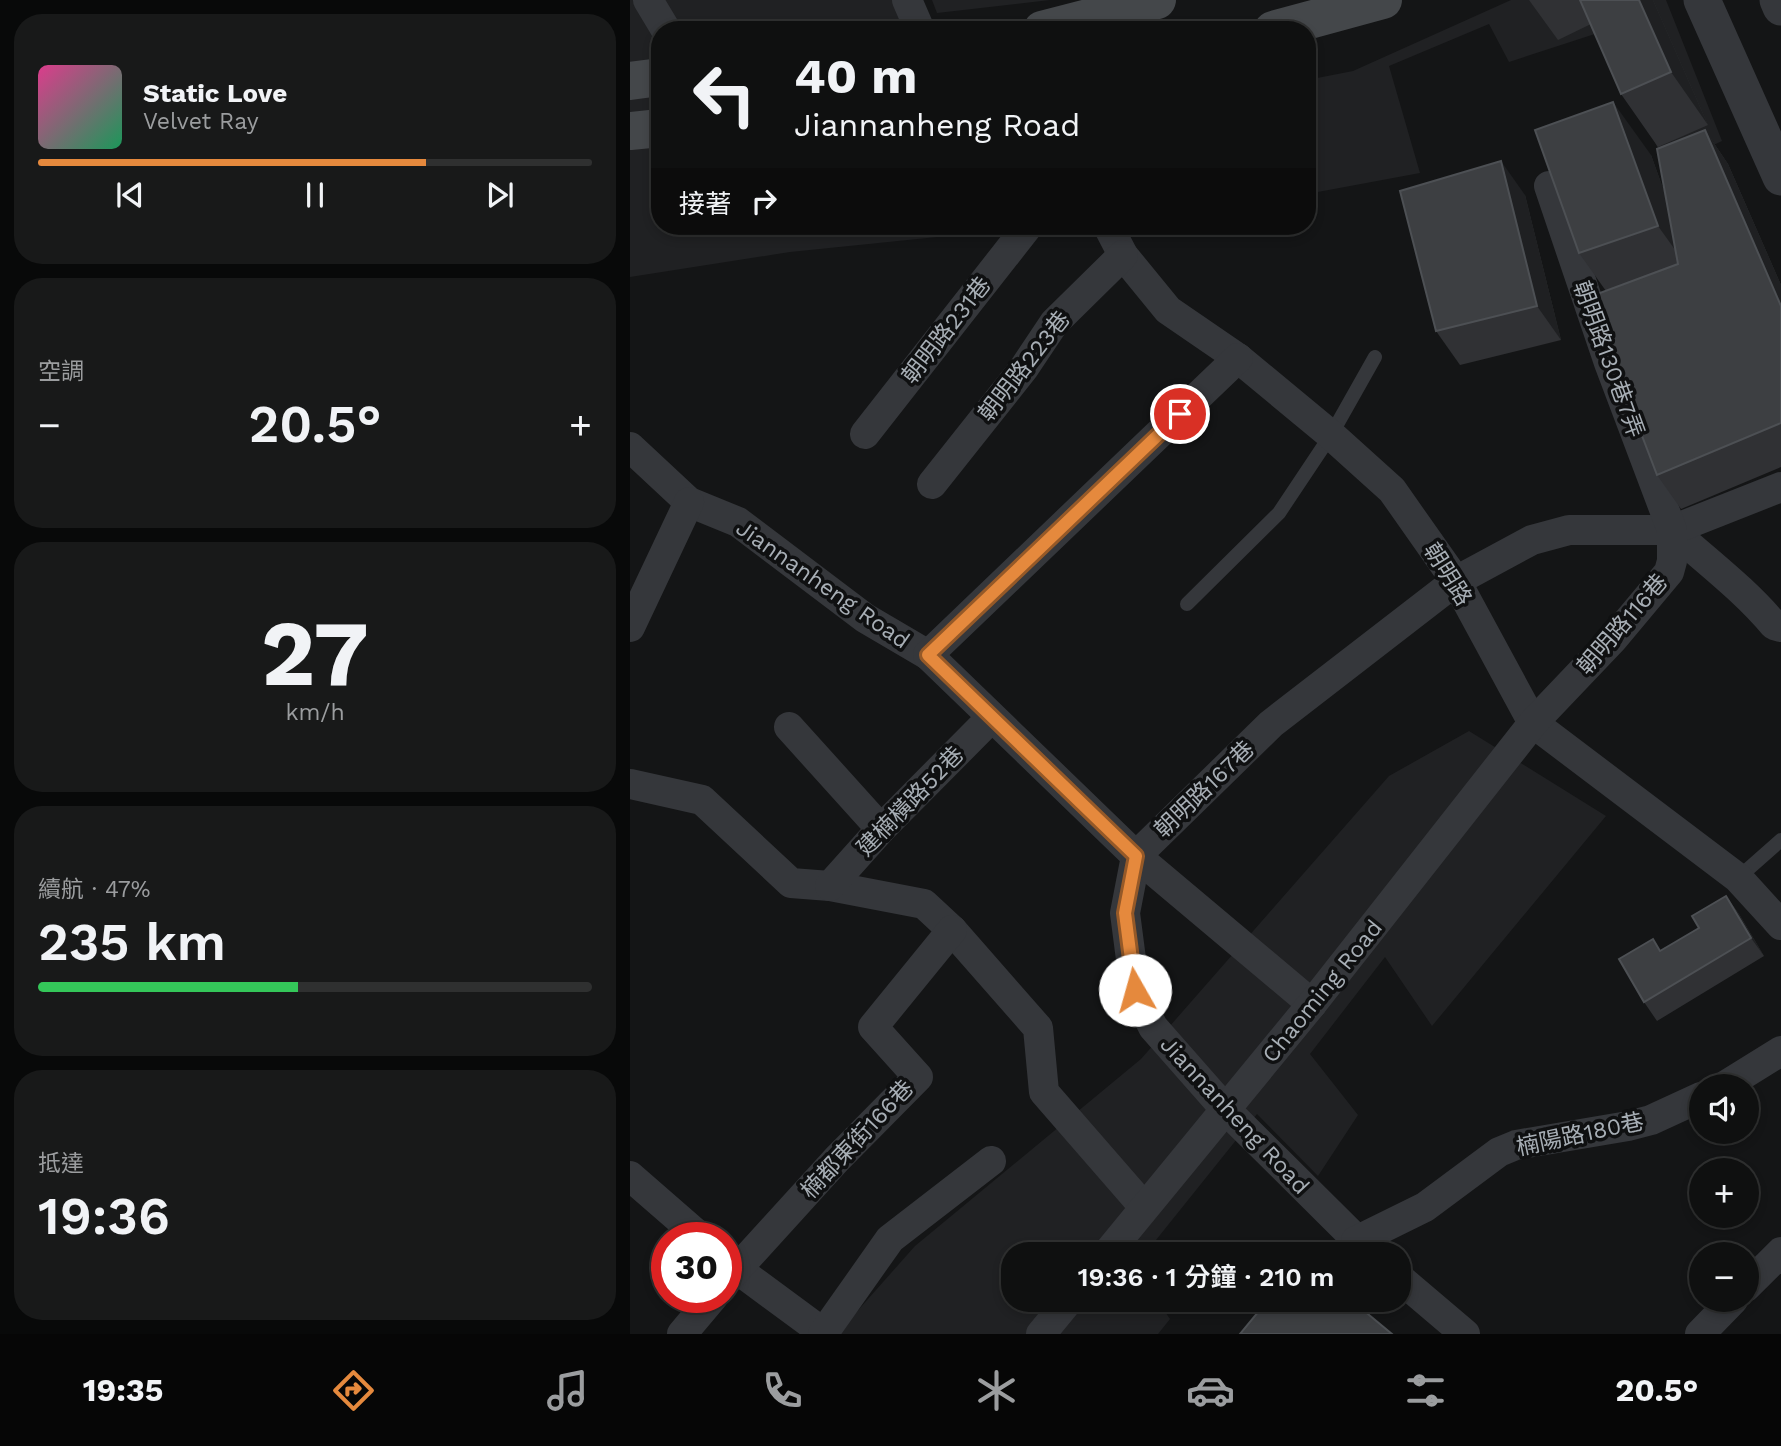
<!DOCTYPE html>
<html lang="zh-TW">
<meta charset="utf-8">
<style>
body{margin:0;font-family:"Work Sans","Noto Sans TC",sans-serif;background:#181919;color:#f1f3f6;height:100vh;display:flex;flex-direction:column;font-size:26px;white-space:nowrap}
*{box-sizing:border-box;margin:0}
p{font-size:23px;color:#9b9d9f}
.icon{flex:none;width:38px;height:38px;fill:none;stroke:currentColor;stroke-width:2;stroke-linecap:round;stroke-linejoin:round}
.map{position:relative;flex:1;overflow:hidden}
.panel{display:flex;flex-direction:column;gap:14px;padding:14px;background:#080909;width:630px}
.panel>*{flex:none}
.banner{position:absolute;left:21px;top:21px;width:665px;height:214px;border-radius:28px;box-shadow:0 4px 10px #0003,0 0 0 2px #2f3030;background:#0f1010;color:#f1f3f6;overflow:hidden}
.buttons{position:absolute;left:1059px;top:1074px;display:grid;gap:14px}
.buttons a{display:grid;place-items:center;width:70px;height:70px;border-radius:50%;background:#0f1010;box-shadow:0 4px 10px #0003,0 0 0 2px #2f3030;font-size:35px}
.speed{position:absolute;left:21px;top:1222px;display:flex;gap:14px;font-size:35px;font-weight:700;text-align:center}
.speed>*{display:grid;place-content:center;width:91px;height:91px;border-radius:50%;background:#0f1010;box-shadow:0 4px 10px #0003,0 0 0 2px #2f3030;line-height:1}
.speed .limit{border:10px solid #d22;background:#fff;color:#111}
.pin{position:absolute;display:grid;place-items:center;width:60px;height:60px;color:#fff;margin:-30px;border:4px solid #fff;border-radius:50%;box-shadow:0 2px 7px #0007}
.me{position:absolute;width:77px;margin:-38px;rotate:353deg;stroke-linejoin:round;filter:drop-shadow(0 0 5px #0008)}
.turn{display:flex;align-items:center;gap:24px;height:147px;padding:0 28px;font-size:32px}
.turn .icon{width:91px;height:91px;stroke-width:2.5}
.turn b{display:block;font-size:49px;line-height:60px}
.then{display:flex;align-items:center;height:66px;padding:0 28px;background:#0003;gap:14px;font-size:26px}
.big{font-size:52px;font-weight:600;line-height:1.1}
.panel .tile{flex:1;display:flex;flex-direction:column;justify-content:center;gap:10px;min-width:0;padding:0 24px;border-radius:28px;background:#181919}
.panel .dial{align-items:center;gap:0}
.dial b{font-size:91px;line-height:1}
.song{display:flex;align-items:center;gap:21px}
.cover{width:84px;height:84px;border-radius:10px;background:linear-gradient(135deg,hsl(330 70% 55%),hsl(150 70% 35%))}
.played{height:7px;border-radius:4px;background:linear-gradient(90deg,#e5893d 70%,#2f3030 70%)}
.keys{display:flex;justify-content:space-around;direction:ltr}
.heat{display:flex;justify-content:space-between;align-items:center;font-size:38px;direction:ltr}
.charge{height:10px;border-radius:5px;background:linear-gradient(90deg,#34c759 47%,#2f3030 0)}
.trip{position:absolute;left:371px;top:1242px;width:410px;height:70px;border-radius:28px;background:#0f1010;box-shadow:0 4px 10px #0003,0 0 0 2px #2f3030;font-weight:600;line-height:70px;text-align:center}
.dock{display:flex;height:112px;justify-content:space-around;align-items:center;background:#060606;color:#9b9d9f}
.dock .icon{width:49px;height:49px}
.dock .on{color:#e5893d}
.dock b{font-size:32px;color:#f1f3f6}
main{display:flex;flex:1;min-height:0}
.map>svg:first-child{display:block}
</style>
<main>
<section class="panel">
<div class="tile">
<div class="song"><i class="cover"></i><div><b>Static Love</b><p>Velvet Ray</p></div></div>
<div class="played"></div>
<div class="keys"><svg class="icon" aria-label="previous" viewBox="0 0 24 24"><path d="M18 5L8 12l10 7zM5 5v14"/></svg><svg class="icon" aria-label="pause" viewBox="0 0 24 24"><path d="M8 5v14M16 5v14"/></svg><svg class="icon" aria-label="next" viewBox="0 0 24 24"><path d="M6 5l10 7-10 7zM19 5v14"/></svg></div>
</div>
<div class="tile"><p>空調</p>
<div class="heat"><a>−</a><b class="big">20.5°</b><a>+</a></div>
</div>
<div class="tile dial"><b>27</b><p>km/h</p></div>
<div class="tile"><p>續航 · 47%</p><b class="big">235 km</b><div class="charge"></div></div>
<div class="tile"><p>抵達</p><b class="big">19:36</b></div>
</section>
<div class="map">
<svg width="1151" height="1334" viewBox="0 0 1151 1334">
<rect width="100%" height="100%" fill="#141516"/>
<g fill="#202123">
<polygon points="0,0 264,0 277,30 30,30 30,226 414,226 160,252 0,277"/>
<polygon points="302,0 420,0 307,13"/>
<polygon points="881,0 1036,0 1092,141 1037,167 971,32 879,62 859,24 759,66 790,173 677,194 677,80 723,71"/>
<polygon points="839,731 976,816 802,1026 755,957 680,1054 728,1115 688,1176 627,1114 514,1255 383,1255 383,1300 527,1300 540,1319 528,1334 207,1334 285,1246 511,1059 759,776"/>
</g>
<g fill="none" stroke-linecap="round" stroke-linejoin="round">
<g stroke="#35373b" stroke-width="14">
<polyline points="557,604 649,513 701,435 745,357"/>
<polyline points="1108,878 1151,840"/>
</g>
<g stroke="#35373b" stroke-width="30">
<polyline points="18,0 36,30"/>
<polyline points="277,0 290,30"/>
<polyline points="478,226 493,255 538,310 608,358 701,435 762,490 826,581 903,723 1108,878 1151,925"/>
<polyline points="235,434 398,226"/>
<polyline points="0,447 59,502 108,522 235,618 298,655 506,856 495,913 505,990 523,1027 596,1110 742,1255"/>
<polyline points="302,484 394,368 424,323 493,255"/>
<path d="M1042 530C1077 562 1114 589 1144 625L1151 627"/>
<polyline points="0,627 59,502"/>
<polyline points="298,655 608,358"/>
<polyline points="159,727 251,829"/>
<polyline points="0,784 72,800 161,883 200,886 294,904 322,930 408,1028 414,1092 514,1207"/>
<polyline points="200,886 251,829 361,718"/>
<polyline points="682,1004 506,856 641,724 826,581 902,540 939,530 1042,530 1151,487"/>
<polyline points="1093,1087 1151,1051"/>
<polyline points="0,1176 70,1237"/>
<polyline points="726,1241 795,1207 869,1152 886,1145 998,1126 1021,1120 1071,1097"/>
<polyline points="476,1255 682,1004 903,723 983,639 1039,572 1042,561 1042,530 979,363 919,186"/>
<polyline points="96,1261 195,1334"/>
<polyline points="768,1277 835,1334"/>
<polyline points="96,1281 207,1159 288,1077 243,1027 322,930"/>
<polyline points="1116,1287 1151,1252"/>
<polyline points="52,1334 83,1297"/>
<polyline points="193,1334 260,1239 361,1161"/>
<polyline points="411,1334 439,1300"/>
<polyline points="1070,1334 1103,1300"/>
</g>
<g stroke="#35373b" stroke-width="37">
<polyline points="1072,0 1151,177"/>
<polyline points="1148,0 1151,7"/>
</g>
<g stroke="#44474a" stroke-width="38">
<polyline points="412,30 527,0"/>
<polyline points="643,30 753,0"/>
<polyline points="0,81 30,77"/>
<polyline points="0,131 30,128"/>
</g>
</g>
<g fill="#303134">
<polygon points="899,0 1023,0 1078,125 1028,147 991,94 961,24 928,40"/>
<polygon points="1075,130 1098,164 1151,285 1151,467 1051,509 1027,475 976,291 949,253 1021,155 1036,197"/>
<polygon points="895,195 931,340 830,365 806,331"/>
<polygon points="1096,896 1109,914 1134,956 1027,1021 1014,1002 1031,950 1069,928"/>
</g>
<g fill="#1f2022">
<polygon points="1009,0 1023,0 1078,125 1041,72"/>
<polygon points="983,102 1021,155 1066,279 1028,226"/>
<polygon points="1075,130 1098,164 1151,285 1151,306"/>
<polygon points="871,161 895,195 931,340 907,306"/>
<polygon points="1096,896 1109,914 1134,956 1121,938"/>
</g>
<g fill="#3d3f42" stroke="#4d5054" stroke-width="2">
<polygon points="950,0 1009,0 1041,72 991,94"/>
<polygon points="983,102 1028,226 949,253 905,130"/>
<polygon points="1075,130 1151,306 1151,423 1027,475 959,297 1048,264 1027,149"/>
<polygon points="871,161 907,306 806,331 770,191"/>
<polygon points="1096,896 1121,938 1014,1002 989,959 1023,939 1030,951 1069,928 1062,916"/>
<polygon points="638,1300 721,1300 762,1334 610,1334"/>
</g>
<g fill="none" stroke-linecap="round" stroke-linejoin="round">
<g stroke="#955928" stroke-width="18">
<polyline id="route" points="505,990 495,913 506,856 298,655 550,414"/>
</g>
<use href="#route" stroke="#e5893d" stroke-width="12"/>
</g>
<g text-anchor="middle" stroke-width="7" stroke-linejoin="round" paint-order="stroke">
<g font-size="23" fill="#a7aeb5" stroke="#0f1011">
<text transform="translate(316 330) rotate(-52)" y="8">朝明路231巷</text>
<text transform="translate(979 359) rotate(70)" y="8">朝明路130巷7弄</text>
<text transform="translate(394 366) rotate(-52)" y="8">朝明路223巷</text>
<text transform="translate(818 574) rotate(58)" y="8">朝明路</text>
<text transform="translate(193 584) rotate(35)" y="8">Jiannanheng Road</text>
<text transform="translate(992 624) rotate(-49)" y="8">朝明路116巷</text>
<text transform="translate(574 789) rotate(-44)" y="8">朝明路167巷</text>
<text transform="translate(280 801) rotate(-46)" y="8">建楠橫路52巷</text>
<text transform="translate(692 991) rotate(-51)" y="8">Chaoming Road</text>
<text transform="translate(605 1115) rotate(47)" y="8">Jiannanheng Road</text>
<text transform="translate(950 1134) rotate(-12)" y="8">楠陽路180巷</text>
<text transform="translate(227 1139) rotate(-47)" y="8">楠都東街166巷</text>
</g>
</g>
</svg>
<div class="buttons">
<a><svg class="icon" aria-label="sound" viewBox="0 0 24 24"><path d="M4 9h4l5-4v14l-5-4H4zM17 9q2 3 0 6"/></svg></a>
<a>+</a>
<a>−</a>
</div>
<div class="speed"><div class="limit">30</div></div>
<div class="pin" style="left:550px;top:414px;background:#d93025"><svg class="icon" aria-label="arrive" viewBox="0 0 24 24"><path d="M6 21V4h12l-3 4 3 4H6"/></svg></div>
<svg class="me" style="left:505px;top:990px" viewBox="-20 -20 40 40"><circle r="19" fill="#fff"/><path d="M0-13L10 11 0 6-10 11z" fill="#e5893d"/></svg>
<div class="trip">19:36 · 1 分鐘 · 210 m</div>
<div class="banner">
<div class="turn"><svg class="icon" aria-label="left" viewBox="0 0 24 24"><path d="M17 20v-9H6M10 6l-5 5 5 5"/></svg><div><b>40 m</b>Jiannanheng Road</div></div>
<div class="then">接著<svg class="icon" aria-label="right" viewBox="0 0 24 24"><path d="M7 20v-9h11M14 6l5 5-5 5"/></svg></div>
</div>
</div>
</main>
<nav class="dock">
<b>19:35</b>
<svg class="icon on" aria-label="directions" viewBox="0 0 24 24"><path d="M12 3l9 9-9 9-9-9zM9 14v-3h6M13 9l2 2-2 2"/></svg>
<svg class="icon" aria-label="music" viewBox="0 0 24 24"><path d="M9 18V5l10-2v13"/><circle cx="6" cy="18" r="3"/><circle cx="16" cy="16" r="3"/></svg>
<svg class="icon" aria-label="phone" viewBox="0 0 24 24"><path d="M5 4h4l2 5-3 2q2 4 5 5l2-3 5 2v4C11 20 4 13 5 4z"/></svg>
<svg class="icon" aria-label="climate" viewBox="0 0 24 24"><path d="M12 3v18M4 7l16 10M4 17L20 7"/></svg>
<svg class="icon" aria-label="car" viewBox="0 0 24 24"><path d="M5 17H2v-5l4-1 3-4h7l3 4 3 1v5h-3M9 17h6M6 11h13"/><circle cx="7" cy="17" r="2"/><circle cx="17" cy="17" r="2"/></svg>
<svg class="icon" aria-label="filters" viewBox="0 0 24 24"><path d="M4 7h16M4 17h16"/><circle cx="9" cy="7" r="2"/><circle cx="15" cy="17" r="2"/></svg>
<b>20.5°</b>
</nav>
